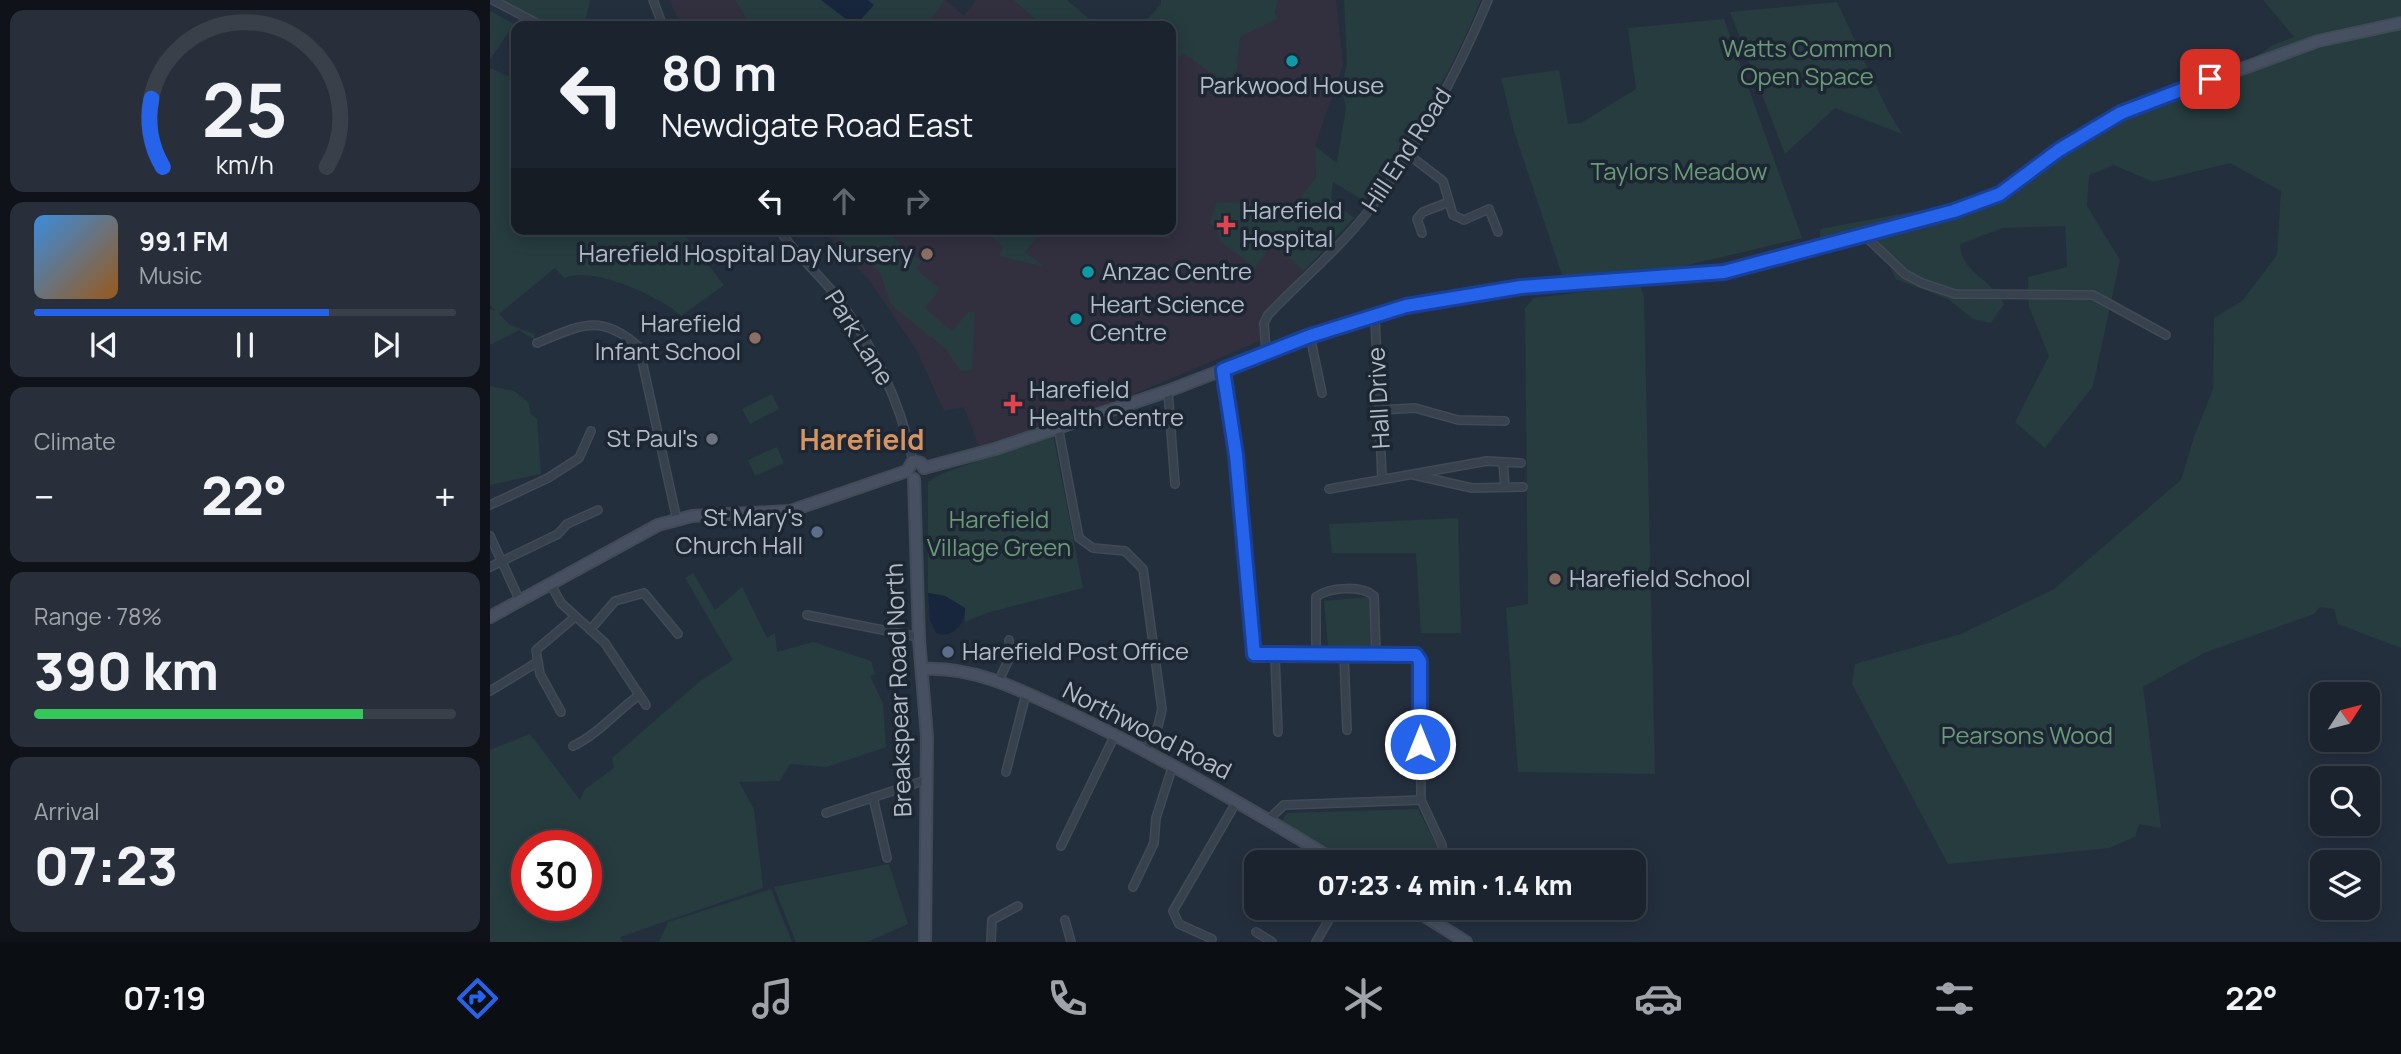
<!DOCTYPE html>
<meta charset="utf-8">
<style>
body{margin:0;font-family:Manrope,sans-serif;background:#282f3a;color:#f1f3f6;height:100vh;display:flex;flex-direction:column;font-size:26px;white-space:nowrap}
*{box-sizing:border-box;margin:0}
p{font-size:23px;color:#a0a4aa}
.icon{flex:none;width:38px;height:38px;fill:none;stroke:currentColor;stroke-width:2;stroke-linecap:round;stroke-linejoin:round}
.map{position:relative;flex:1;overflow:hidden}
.details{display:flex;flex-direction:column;gap:10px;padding:10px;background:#0f1319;width:490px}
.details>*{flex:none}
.banner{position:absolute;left:21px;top:21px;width:665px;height:214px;border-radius:14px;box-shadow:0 4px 18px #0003,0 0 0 2px #39404a;background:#1b232e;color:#f1f3f6;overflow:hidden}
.needle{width:46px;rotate:54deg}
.tools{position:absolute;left:1820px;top:682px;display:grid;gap:14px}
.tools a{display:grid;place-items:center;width:70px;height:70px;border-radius:14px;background:#1b232e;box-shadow:0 4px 18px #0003,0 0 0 2px #39404a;font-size:35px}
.speed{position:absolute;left:21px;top:830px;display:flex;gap:14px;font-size:35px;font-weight:700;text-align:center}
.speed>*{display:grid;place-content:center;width:91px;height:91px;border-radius:50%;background:#1b232e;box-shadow:0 4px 18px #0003,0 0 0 2px #39404a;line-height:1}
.speed .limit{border:10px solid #d22;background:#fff;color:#111}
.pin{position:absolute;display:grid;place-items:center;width:60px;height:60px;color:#fff;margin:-30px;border-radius:14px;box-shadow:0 4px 10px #0006}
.me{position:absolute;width:77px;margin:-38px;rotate:0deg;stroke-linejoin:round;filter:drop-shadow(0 0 5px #0008)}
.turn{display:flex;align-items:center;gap:24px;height:147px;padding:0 35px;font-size:32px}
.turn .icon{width:91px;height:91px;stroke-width:2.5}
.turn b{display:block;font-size:49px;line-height:60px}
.lanes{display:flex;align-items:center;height:66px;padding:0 35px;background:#0003;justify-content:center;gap:35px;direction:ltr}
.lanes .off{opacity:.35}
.big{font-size:52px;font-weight:800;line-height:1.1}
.details .card{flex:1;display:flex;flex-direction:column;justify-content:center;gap:10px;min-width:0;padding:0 24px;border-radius:14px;background:#282f3a}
.details .dial{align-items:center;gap:0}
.dial svg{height:182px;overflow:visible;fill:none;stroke:#39404a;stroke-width:7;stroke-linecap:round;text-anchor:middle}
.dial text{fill:#f1f3f6;stroke:none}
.song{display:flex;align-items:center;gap:21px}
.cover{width:84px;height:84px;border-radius:10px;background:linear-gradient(135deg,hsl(210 70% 55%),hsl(30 70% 35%))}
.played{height:7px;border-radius:4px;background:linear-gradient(90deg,#2563eb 70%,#39404a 70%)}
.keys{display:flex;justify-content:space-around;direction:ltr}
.heat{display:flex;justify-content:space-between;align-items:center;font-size:38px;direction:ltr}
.charge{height:10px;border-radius:5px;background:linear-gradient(90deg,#34c759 78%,#39404a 0)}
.trip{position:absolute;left:754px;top:850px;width:402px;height:70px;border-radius:14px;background:#1b232e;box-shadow:0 4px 18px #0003,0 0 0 2px #39404a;font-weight:800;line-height:70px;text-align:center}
.menu{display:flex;height:112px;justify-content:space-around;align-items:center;background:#0b0e12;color:#a0a4aa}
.menu .icon{width:49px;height:49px}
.menu .on{color:#2563eb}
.menu b{font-size:32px;color:#f1f3f6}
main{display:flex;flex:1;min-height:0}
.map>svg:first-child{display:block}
</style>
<main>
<section class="details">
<div class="card dial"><svg viewBox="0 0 100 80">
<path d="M14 69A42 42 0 1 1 86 69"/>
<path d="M14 69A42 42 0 0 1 9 39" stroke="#2563eb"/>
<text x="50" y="56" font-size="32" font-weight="700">25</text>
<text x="50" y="72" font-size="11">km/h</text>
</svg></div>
<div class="card">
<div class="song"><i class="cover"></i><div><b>99.1 FM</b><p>Music</p></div></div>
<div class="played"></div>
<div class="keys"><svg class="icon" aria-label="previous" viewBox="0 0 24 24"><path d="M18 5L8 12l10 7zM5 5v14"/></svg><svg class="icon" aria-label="pause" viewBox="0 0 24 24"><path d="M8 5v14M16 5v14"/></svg><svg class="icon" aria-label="next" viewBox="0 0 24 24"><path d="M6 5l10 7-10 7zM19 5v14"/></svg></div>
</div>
<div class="card"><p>Climate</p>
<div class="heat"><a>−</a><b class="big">22°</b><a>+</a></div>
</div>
<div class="card"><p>Range · 78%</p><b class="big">390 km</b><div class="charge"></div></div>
<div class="card"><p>Arrival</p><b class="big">07:23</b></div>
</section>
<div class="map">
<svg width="1911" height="942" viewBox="0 0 1911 942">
<rect width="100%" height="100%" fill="#242f3e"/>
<g fill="#32303f">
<polygon points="179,0 324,0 340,26 192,26"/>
<polygon points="455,0 474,16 486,0 523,0 553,26 436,26"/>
<polygon points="788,0 846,0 853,64 825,146 826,177 779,241 814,271 769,321 772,340 580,421 491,451 474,407 454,411 426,349 380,281 332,229 681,229 681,68 693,52 747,70 750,37 788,19 785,12"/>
</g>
<g fill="#263c3f" fill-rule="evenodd">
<polygon points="13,0 100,0 94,26 62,26"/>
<polygon points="245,0 455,0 436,26 261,26"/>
<polygon points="523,0 577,0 607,26 553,26"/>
<polygon points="671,0 788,0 785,12 788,19 750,37 747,70 737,84 693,53 681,68 681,26 651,26 671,4"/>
<path d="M854 0H991C960 75 924 137 874 201L843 182 841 199 864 218 814 271 782 245 765 268 730 241 728 231 720 223 726 203 749 202 777 214 784 213 794 220 826 177 825 146 847 163 856 108 852 90 857 61Z"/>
<path d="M1773 0H1911V648L1848 624 1844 609 1830 607 1824 614 1714 653 1653 687 1671 828 1649 824 1645 837 1619 848 1458 864 1362 684 1365 664 1471 634 1564 589 1691 480 1704 437 1723 389 1724 318 1752 301 1787 255 1791 191 1740 163 1663 182 1624 165 1599 175 1597 206 1630 260 1603 386 1555 448 1525 422 1559 356 1539 307 1538 277 1577 267 1575 226 1513 228 1470 244C1471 273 1502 279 1514 304L1501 323 1483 319 1458 299 1406 279 1386 237 1330 249V229L1512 195 1606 128 1743 73 1783 45 1804 37Z"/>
<polygon points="1347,2 1397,109 1412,134 1345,108 1295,154 1240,12"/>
<polygon points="0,11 24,24 0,60"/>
<polygon points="1234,19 1312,238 1189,267 1089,278 1072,275 1024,131 1011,78 1069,70 1078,124 1091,123 1146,89 1138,28"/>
<path d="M0 68 26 80V229H190L234 285 191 316C170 296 101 265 74 278L65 268 9 314 20 325 44 334 45 340 29 330 0 345V309L6 311 0 305Z"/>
<polygon points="345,229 393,229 432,262 426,269 450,289 435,308 462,331 478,312 485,312 482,370 470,371 456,349 401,305 390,272 344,235"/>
<polygon points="493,229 554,229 535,252 555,267 510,256 513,247"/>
<polygon points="1150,285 1154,296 1165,774 1028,772 1016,608 1038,604 1035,308 1044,298"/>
<polygon points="0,386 24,391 38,402 41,414 47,419 51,474 0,485"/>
<polygon points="282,394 289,409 260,424 252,409"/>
<polygon points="563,434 593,588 496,613 475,622 475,608 455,596 438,593 438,482 451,474"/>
<polygon points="287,447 294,463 265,476 258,460"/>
<polygon points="968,518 971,633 931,633 926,553 842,553 839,524"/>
<path d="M203 573 225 610 252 587 277 638 285 633 287 652 323 642 381 661 385 674 380 676 393 704 396 747 336 767 300 764 290 781 249 782 264 809 273 888 130 937 133 942H0V750L40 734 90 800 95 789 124 768 122 758 210 681 243 660 195 578ZM37 845H96V905H37Z"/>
<polygon points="879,597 882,646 838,646 834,601"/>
<polygon points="928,809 947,846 948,863 852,863 790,824 797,813"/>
<polygon points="399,864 418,924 377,942 306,942 284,887"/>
<polygon points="281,889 302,942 169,942 178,922"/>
</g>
<g fill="#17263c">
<polygon points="331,0 378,0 384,5 365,26"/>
<path d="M438 593 455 596 475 608C475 624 464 639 446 633L440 621Z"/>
</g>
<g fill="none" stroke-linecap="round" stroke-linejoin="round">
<g stroke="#414a57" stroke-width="10">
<g id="street">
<polyline points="3,0 52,26"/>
<polyline points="163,0 173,26"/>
<polyline points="919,155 953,181 963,215 974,220 999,209 1008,232"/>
<path d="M289 229C303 252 325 270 342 291 382 342 409 397 423 461"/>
<polyline points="932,233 927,219 933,212 959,202"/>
<polyline points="1374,235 1415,274 1432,283 1465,294 1603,295 1676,335"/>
<polyline points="885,317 892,478"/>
<polyline points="820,336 832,393"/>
<path d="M47 343C89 326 110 312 149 347L187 520"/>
<path d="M776 352 774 323 778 315C810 281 847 251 876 214 927 149 966 76 998 0"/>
<polyline points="733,370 746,455 764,654 774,657 926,655 930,661 931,800"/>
<polyline points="678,391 685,484"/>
<polyline points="890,410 925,408 968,420 1015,421"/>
<polyline points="568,427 589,538 603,548 635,551 653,569 672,709 668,726 656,751"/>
<polyline points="1013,462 1015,487"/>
<polyline points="924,475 982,488 1033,487"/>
<polyline points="839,489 997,461 1031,463"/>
<polyline points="0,505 58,478 89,458 101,431"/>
<polyline points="0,536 30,601"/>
<polyline points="0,567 68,534 77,524 108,510"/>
<polyline points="61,585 71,603 115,643 156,705"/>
<polyline points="317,615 428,637"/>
<polyline points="100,630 125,601 154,593 188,634"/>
<path d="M826 655V597C839 587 872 585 884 596L886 654"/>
<polyline points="854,655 857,730"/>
<polyline points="785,656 788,732"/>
<polyline points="508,682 520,657 519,640"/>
<polyline points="0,691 46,663"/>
<polyline points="71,712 50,674 46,650 85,617"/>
<path d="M83 746C108 734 126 712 148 696"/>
<polyline points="516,772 536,694"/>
<polyline points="383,797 397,858"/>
<polyline points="336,813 436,780"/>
<polyline points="778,820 794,805 931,800 952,845 954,863"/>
<polyline points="571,846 625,735"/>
<polyline points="643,887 664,843 666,818 683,765"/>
<polyline points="575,920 581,942"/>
<polyline points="766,932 782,942"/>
<polyline points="722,939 689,924 683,911 747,801"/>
<polyline points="501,942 502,920 528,906"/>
<polyline points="826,942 846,908"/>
</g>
</g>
<g stroke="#414a57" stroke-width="14">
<g id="secondary">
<polyline points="434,468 505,449 678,391 820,336 916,306 1032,287 1234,272 1464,211 1510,194 1569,150 1631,113 1828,41 1911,23"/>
<polyline points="417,471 423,461 431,463 434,468"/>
<polyline points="424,479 429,639 437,737 435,942"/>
<polyline points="0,617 168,525 202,516 300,511 417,471"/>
<path d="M433 669C487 666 536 693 584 715 676 759 763 810 849 863"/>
<polyline points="922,908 976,942"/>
</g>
</g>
<use href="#street" stroke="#38414e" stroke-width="7"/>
<use href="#secondary" stroke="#465061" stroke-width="10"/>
</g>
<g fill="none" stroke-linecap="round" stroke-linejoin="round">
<g stroke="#184099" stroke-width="18">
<polyline id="route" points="930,744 930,661 926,655 764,654 746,455 733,370 820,336 916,306 1031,287 1234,272 1464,211 1510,194 1569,150 1631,113 1720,79"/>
</g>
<use href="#route" stroke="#2563eb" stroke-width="12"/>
</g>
<g fill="#0f9aa8" stroke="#1d2633" stroke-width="2.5">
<circle cx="802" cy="61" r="7"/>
<circle cx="598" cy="272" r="7"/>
<circle cx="586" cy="319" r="7"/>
</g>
<g fill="#e0444e" stroke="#1d2633" stroke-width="2.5">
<path d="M732.5 214.5h7v7h7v7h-7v7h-7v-7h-7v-7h7z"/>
<path d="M519.5 393.5h7v7h7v7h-7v7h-7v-7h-7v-7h7z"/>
</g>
<g fill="#8d6e63" stroke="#1d2633" stroke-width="2.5">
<circle cx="437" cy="254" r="7"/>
<circle cx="265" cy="338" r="7"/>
<circle cx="1065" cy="579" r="7"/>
</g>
<circle fill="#6b7280" stroke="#1d2633" stroke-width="2.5" cx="222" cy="439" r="7"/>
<g fill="#5c6f8a" stroke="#1d2633" stroke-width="2.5">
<circle cx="327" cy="532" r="7"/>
<circle cx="458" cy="652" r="7"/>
</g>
<g text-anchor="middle" stroke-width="7" stroke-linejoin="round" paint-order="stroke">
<g font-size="24" fill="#6b9a76" stroke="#1d2633">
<text x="1317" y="57">Watts Common<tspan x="1317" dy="28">Open Space</tspan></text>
<text x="1189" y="180">Taylors Meadow</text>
<text x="509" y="528">Harefield<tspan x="509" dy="28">Village Green</tspan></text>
<text x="1537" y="744">Pearsons Wood</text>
</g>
<g font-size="24" fill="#b4bcc9" stroke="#1d2633" text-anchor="start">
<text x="802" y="94" text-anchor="middle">Parkwood House</text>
<text x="752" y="219">Harefield<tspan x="752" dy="28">Hospital</tspan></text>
<text x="423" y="262" text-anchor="end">Harefield Hospital Day Nursery</text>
<text x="612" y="280">Anzac Centre</text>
<text x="600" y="313">Heart Science<tspan x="600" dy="28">Centre</tspan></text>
<text x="251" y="332" text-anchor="end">Harefield<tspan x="251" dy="28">Infant School</tspan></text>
<text x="539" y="398">Harefield<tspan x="539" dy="28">Health Centre</tspan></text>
<text x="208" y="447" text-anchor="end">St Paul's</text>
<text x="313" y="526" text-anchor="end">St Mary's<tspan x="313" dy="28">Church Hall</tspan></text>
<text x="1079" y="587">Harefield School</text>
<text x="472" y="660">Harefield Post Office</text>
</g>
<g font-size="24" fill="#b4bcc9" stroke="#1d2633">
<text transform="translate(917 150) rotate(-57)" y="8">Hill End Road</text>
<text transform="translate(369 338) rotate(58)" y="8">Park Lane</text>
<text transform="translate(889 398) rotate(-93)" y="8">Hall Drive</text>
<text transform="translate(409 690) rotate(-92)" y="8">Breakspear Road North</text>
<text transform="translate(657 731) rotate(27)" y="8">Northwood Road</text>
</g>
<g font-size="28" font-weight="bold" fill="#d59563" stroke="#1d2633">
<text x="372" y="450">Harefield</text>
</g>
</g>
</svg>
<div class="tools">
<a><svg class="needle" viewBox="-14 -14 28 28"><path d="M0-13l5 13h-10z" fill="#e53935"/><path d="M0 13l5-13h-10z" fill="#a0a4aa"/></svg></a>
<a><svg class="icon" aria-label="search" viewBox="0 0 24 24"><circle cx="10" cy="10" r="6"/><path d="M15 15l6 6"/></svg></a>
<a><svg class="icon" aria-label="layers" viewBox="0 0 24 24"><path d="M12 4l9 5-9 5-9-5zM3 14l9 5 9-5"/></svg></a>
</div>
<div class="speed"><div class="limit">30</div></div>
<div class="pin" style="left:1720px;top:79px;background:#d93025"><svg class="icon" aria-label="arrive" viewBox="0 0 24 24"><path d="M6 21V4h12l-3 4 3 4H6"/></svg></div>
<svg class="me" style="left:930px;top:744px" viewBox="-20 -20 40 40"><circle r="17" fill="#2563eb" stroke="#fff" stroke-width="3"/><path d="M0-11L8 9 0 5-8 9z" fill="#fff"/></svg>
<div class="trip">07:23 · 4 min · 1.4 km</div>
<div class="banner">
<div class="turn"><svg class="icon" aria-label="left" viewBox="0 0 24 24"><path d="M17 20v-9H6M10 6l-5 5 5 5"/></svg><div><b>80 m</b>Newdigate Road East</div></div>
<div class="lanes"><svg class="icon" aria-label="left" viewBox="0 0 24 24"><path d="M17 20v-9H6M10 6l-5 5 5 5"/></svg><svg class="icon off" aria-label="ahead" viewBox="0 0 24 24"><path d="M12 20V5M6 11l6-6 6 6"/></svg><svg class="icon off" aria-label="right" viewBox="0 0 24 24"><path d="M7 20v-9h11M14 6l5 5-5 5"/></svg></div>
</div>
</div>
</main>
<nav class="menu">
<b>07:19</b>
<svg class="icon on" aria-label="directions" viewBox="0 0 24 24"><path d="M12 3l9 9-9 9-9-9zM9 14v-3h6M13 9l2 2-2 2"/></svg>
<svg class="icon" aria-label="music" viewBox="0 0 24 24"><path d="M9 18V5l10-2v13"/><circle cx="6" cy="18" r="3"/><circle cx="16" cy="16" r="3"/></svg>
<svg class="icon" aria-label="phone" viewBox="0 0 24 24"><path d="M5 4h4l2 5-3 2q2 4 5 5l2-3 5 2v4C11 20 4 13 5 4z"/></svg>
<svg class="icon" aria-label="climate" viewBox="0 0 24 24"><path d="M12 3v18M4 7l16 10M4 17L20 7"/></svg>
<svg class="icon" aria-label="car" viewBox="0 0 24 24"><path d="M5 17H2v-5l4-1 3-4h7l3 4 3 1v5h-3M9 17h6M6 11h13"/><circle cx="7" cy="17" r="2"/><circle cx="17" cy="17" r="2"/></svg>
<svg class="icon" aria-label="filters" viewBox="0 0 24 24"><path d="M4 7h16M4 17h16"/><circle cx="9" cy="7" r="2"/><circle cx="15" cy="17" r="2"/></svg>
<b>22°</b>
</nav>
